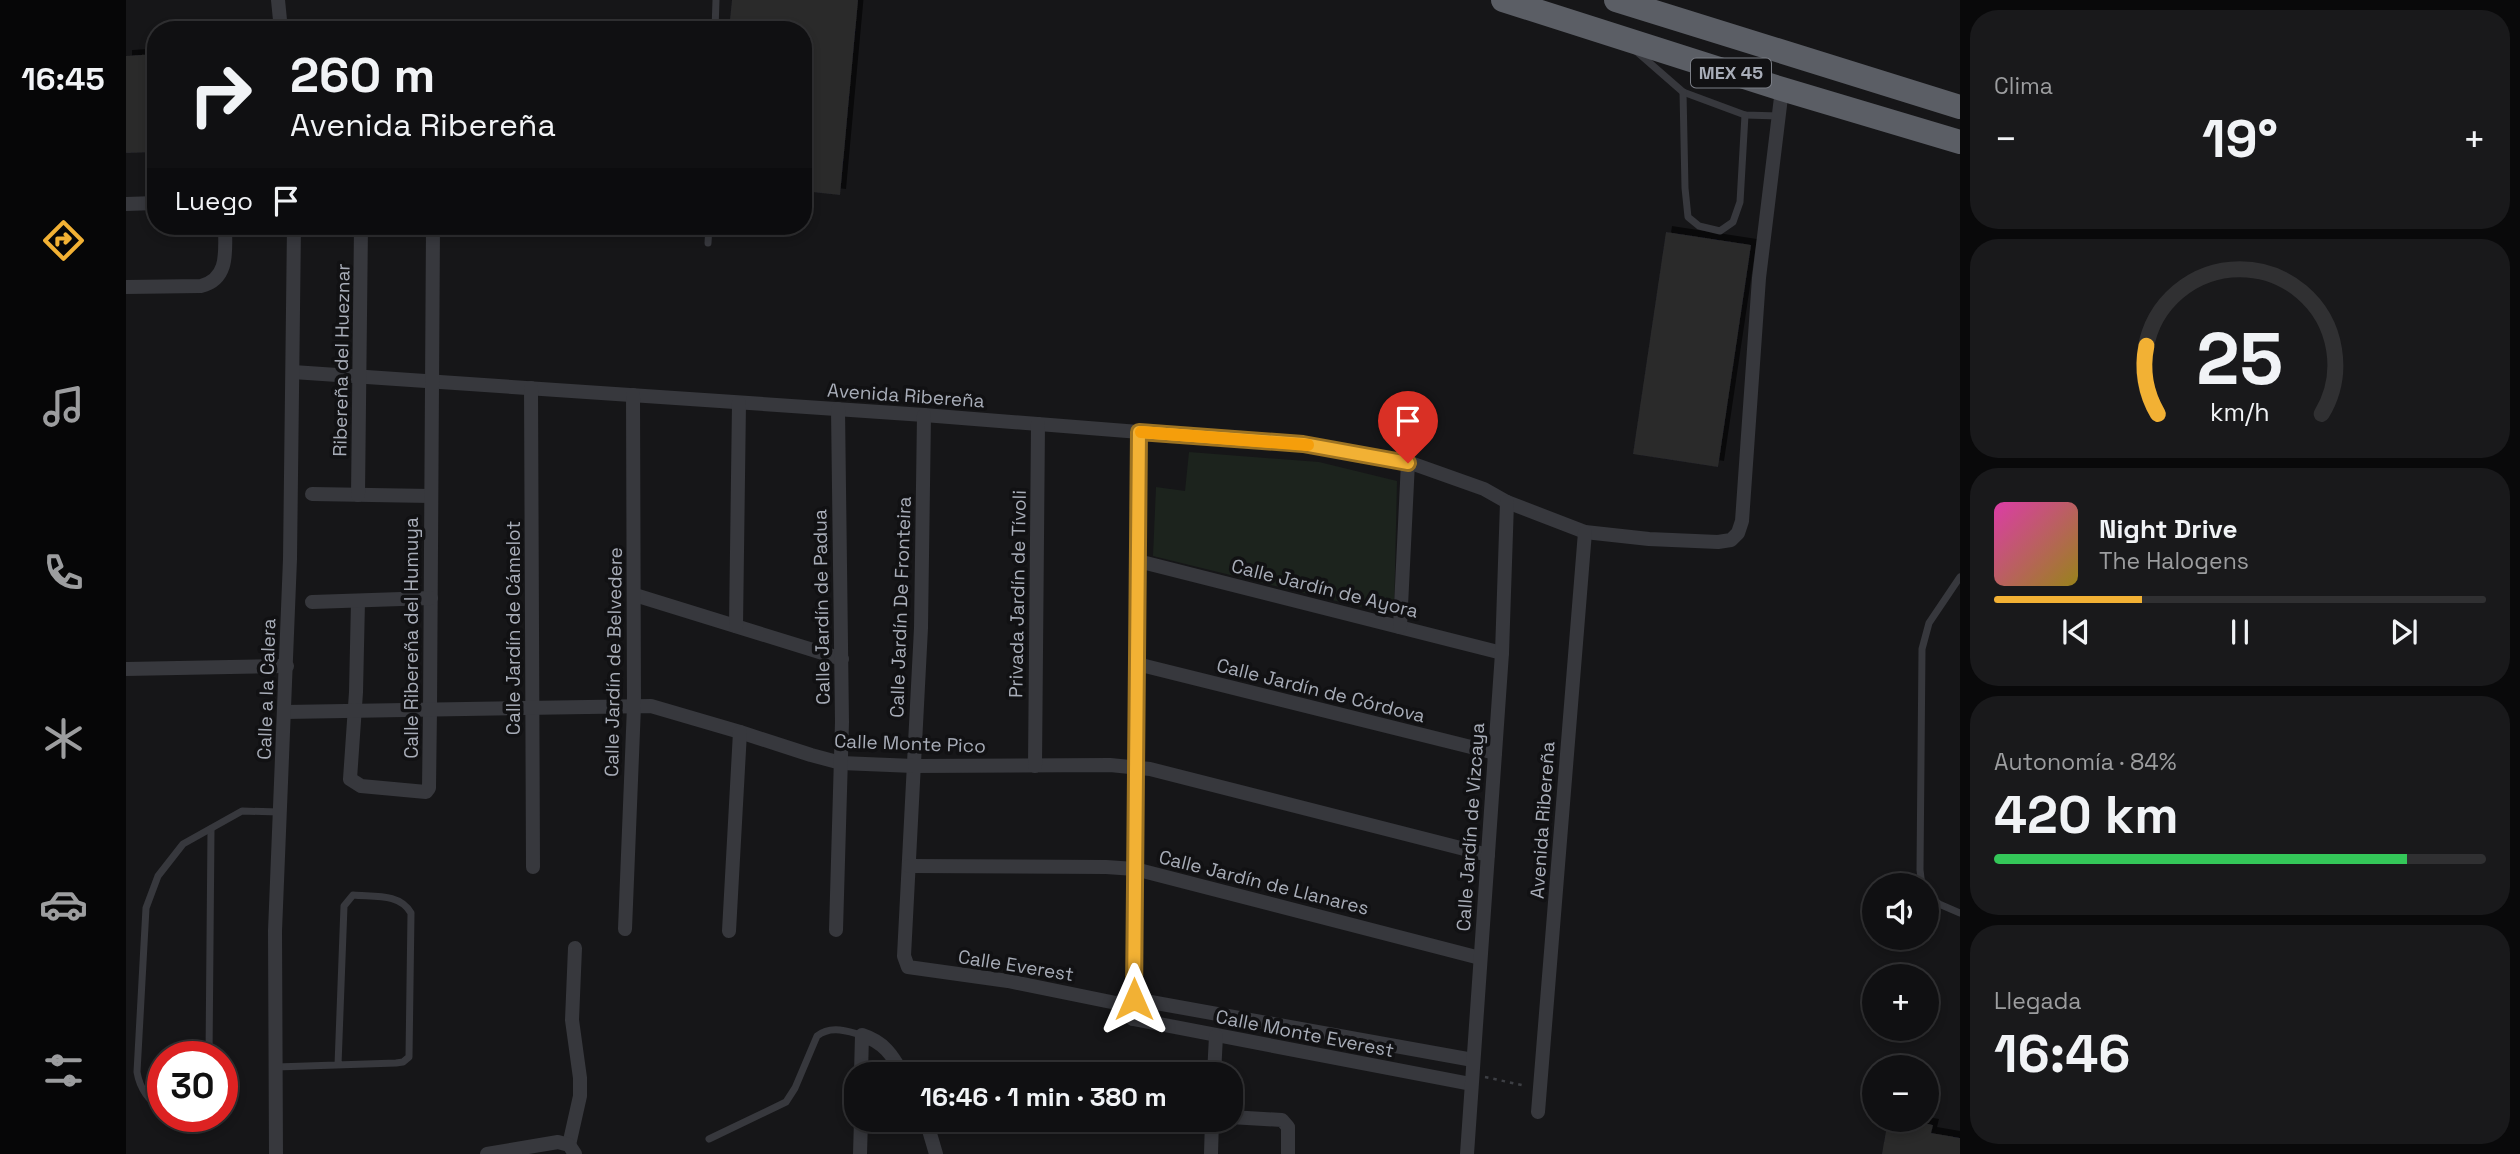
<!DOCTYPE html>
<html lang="es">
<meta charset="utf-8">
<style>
body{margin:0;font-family:"Space Grotesk",sans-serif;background:#19191b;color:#f1f3f6;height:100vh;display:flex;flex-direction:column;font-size:26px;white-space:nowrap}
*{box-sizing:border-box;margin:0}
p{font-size:23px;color:#9c9d9f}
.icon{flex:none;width:38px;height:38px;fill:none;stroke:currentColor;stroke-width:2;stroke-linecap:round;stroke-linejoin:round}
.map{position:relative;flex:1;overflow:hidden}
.drawer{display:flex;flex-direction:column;gap:10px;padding:10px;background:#09090a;width:560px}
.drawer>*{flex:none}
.guide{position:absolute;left:21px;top:21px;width:665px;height:214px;border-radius:28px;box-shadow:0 4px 10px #0003,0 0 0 2px #303032;background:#101012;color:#f1f3f6;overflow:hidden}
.fabs{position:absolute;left:1736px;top:873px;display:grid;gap:14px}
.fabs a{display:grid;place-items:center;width:77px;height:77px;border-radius:50%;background:#101012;box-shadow:0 4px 10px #0003,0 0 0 2px #303032;font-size:35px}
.speed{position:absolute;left:21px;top:1041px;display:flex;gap:14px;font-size:35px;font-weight:700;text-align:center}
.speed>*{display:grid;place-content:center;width:91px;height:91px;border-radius:50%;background:#101012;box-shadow:0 4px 10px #0003,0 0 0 2px #303032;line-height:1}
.speed .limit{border:10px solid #d22;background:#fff;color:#111}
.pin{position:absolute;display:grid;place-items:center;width:60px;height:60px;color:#fff;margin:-72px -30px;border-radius:50% 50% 50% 0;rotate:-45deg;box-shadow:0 0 7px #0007}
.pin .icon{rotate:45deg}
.me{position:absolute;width:77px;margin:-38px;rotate:0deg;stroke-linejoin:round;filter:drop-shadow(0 0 5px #0008)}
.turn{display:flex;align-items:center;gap:24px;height:147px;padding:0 28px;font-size:32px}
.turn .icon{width:91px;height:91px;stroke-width:2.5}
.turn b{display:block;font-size:49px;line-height:60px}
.then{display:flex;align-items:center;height:66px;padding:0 28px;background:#0003;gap:14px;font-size:26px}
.big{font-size:52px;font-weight:700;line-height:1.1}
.drawer .widget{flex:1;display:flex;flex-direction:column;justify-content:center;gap:10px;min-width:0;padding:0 24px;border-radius:28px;background:#19191b}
.drawer .dial{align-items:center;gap:0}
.dial svg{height:182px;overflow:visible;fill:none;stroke:#303032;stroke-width:7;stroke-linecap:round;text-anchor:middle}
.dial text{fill:#f1f3f6;stroke:none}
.song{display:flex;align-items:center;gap:21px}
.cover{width:84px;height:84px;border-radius:10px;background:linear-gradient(135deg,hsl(320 70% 55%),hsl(50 70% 35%))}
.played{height:7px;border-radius:4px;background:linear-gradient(90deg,#f2b134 30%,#303032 30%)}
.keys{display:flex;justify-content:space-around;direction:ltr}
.heat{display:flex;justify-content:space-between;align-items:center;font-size:38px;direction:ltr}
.charge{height:10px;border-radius:5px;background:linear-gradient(90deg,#34c759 84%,#303032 0)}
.trip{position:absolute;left:718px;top:1062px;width:399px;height:70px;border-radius:28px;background:#101012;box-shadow:0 4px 10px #0003,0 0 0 2px #303032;font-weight:700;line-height:70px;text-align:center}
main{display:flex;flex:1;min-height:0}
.menu{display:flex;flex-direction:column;width:126px;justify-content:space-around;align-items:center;background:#060607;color:#9c9d9f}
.menu .icon{width:49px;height:49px}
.menu .active{color:#f2b134}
.menu b{font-size:32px;color:#f1f3f6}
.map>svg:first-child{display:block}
</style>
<main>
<nav class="menu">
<b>16:45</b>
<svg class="icon active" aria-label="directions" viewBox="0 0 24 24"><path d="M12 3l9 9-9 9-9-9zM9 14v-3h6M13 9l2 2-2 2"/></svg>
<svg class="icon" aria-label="music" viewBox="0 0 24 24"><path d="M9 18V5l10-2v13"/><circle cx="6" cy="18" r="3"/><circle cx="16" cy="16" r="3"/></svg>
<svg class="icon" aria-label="phone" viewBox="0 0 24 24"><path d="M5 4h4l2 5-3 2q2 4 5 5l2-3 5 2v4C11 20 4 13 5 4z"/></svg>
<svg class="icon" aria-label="climate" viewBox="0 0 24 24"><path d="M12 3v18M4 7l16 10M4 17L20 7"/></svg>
<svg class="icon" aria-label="car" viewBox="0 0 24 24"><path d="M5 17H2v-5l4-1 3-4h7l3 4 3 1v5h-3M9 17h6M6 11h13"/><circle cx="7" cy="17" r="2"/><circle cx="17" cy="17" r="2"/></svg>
<svg class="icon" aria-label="filters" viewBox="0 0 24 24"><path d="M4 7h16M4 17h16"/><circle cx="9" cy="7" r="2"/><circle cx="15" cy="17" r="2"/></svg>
</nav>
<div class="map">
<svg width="1834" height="1154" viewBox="0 0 1834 1154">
<defs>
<filter id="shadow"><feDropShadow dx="6" dy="-6" stdDeviation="0" flood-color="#0009"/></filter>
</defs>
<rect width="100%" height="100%" fill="#161618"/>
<polygon fill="#1c231d" points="1063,452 1193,462 1271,481 1268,615 1027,556 1030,487 1059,491"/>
<g fill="#29292c" filter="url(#shadow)">
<polygon points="606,0 732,0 714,195 677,191 677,30 603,30"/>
<polygon points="30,54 30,152 0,153 0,56"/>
<polygon points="1540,232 1625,245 1592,467 1507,454"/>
<polygon points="1762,1120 1781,1120 1807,1125 1805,1133 1834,1138 1834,1154 1756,1154"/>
</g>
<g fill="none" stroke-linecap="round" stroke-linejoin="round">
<polyline stroke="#3d3f44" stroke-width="2.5" stroke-dasharray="3.5 5" stroke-linecap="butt" points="1359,1077 1400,1086"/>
<g stroke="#37383d" stroke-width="7">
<polyline points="589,30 590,0"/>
<polyline points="1510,51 1557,92 1619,115 1653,116"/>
<polyline points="1557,92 1559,188 1562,217 1573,226 1594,231 1607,222 1614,202 1619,115"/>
<polyline points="582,243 583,226"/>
<polyline points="1796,886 1794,870 1796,649 1803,623 1834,577"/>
<polyline points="1801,894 1813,904 1834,913"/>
<polyline points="83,1057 85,829"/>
<path d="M150 1067 270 1063 277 1062 283 1057 285 913C274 893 248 897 227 895L218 906 212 1065"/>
<path d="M37 1111C23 1100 14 1090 11 1072L20 908 32 876 57 844 116 811 153 812"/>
<polyline points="44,1116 69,1122 77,1116"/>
<path d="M583 1139 660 1102 669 1088 691 1036C705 1025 720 1031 736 1035"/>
</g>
<g stroke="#37383d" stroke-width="14">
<polyline points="152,0 155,30"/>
<polyline points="260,30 361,29"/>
<polyline points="0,204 30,203"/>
<path d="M0 287 75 286C104 279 99 249 99 226"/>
<polyline points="167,372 798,415 1177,445 1282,462 1358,489 1381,502 1459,532 1523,539 1592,542 1605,540 1612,533 1616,521 1633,278 1656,89"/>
<polyline points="405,388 407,867"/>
<polyline points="798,415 795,628 778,956 782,967 882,981 990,1003 1008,999 1347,1060"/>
<polyline points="186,494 305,496"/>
<polyline points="232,495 235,226"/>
<polyline points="1012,561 1376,653"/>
<polyline points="509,595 716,659"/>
<polyline points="232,601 230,692 224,779 235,786 300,792 303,788 304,710 307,226"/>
<polyline points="186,602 305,598"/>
<polyline points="610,626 613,403"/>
<polyline points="1274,627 1282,462"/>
<polyline points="1011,664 1369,753"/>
<polyline points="0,669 161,666"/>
<polyline points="159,712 525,706 614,732 685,755 715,763 788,766 984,765 1024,769 1362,855"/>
<polyline points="909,766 912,424"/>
<polyline points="783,866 980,867 1009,869 1354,958"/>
<polyline points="499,929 508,706 507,395"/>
<polyline points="710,930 716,722 712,409"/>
<polyline points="603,931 614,732"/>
<polyline points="1001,1013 1007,1019 1345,1084"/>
<polyline points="1007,1019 1013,432"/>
<path d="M735 1074 736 1035C758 1042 766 1055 777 1074"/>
<polyline points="1088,1074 1090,1036"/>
<polyline points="1412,1112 1459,532"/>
<polyline points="1104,1117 1156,1120 1162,1127 1162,1154"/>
<polyline points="800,1120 810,1154"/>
<polyline points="443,1145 454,1096 454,1078 446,1020 449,948"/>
<polyline points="150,1154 149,931 164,559 168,226"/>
<polyline points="361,1154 432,1142 443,1145 449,1154"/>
<polyline points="734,1154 735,1120"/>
<polyline points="1085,1154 1086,1120"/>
<polyline points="1341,1154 1376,653 1381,502"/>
</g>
<g stroke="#5b5e65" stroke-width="24">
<polyline points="1377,0 1656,89 1834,142"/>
<polyline points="1490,0 1834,107"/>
</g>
</g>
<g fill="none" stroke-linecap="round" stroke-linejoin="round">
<g stroke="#9d7322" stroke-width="18">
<polyline id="route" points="1008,999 1013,432 1177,444 1282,463"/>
</g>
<use href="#route" stroke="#f2b134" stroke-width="12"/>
<polyline stroke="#f59e0b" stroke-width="12" points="1015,432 1182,445"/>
</g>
<g text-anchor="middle" stroke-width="7" stroke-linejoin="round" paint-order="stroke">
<rect fill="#111113" stroke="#7b7e86" stroke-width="2" x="1565" y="58.5" width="80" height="29" rx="5"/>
<g font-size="18" font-weight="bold" fill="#a8adb8">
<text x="1605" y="79">MEX 45</text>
</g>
<g font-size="19" fill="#a8adb8" stroke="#111113">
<text transform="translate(215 360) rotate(-89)" y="7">Ribereña del Hueznar</text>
<text transform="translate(780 395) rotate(4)" y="7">Avenida Ribereña</text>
<text transform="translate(1199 588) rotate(14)" y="7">Calle Jardín de Ayora</text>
<text transform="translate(891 594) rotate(-89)" y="7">Privada Jardín de Tívoli</text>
<text transform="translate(695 607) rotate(-91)" y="7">Calle Jardín de Padua</text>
<text transform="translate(774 607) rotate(-88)" y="7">Calle Jardín De Fronteira</text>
<text transform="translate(387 628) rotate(-90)" y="7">Calle Jardín de Cámelot</text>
<text transform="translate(285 638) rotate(-90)" y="7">Calle Ribereña del Humuya</text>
<text transform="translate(487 662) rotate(-89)" y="7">Calle Jardín de Belvedere</text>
<text transform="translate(140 689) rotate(-88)" y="7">Calle a la Calera</text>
<text transform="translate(1195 690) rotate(14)" y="7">Calle Jardín de Córdova</text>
<text transform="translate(784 743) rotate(2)" y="7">Calle Monte Pico</text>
<text transform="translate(1416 820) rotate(-86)" y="7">Avenida Ribereña</text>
<text transform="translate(1344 827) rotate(-86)" y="7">Calle Jardín de Vizcaya</text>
<text transform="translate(1138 882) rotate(14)" y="7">Calle Jardín de Llanares</text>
<text transform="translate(890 965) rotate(9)" y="7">Calle Everest</text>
<text transform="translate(1179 1033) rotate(11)" y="7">Calle Monte Everest</text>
</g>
</g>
</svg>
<div class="fabs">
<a><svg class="icon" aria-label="sound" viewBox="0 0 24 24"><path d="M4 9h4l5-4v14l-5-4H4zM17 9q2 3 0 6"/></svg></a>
<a>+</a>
<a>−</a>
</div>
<div class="speed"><div class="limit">30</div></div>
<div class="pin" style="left:1282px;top:463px;background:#d93025"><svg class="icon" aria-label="arrive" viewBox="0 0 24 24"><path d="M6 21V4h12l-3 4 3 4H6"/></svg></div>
<svg class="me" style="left:1008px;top:999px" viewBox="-20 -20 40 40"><path d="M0-17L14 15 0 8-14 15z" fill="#f2b134" stroke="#fff" stroke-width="4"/></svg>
<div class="trip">16:46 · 1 min · 380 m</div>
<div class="guide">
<div class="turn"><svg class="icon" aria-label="right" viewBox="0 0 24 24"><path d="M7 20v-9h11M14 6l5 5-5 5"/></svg><div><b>260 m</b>Avenida Ribereña</div></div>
<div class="then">Luego<svg class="icon" aria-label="arrive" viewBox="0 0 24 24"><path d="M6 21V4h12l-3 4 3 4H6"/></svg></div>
</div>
</div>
<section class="drawer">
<div class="widget"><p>Clima</p>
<div class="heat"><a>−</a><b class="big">19°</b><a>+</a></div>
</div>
<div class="widget dial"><svg viewBox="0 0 100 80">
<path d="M14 69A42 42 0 1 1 86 69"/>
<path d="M14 69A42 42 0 0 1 9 39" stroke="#f2b134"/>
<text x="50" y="56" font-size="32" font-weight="700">25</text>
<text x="50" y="72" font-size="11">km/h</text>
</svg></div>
<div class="widget">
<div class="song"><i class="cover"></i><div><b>Night Drive</b><p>The Halogens</p></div></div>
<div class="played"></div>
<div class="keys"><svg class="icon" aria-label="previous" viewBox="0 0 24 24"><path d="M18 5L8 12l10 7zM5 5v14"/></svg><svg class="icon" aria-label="pause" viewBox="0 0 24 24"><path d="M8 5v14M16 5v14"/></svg><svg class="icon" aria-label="next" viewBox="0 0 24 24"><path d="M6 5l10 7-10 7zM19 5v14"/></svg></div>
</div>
<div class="widget"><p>Autonomía · 84%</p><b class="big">420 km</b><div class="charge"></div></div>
<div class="widget"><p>Llegada</p><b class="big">16:46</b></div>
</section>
</main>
